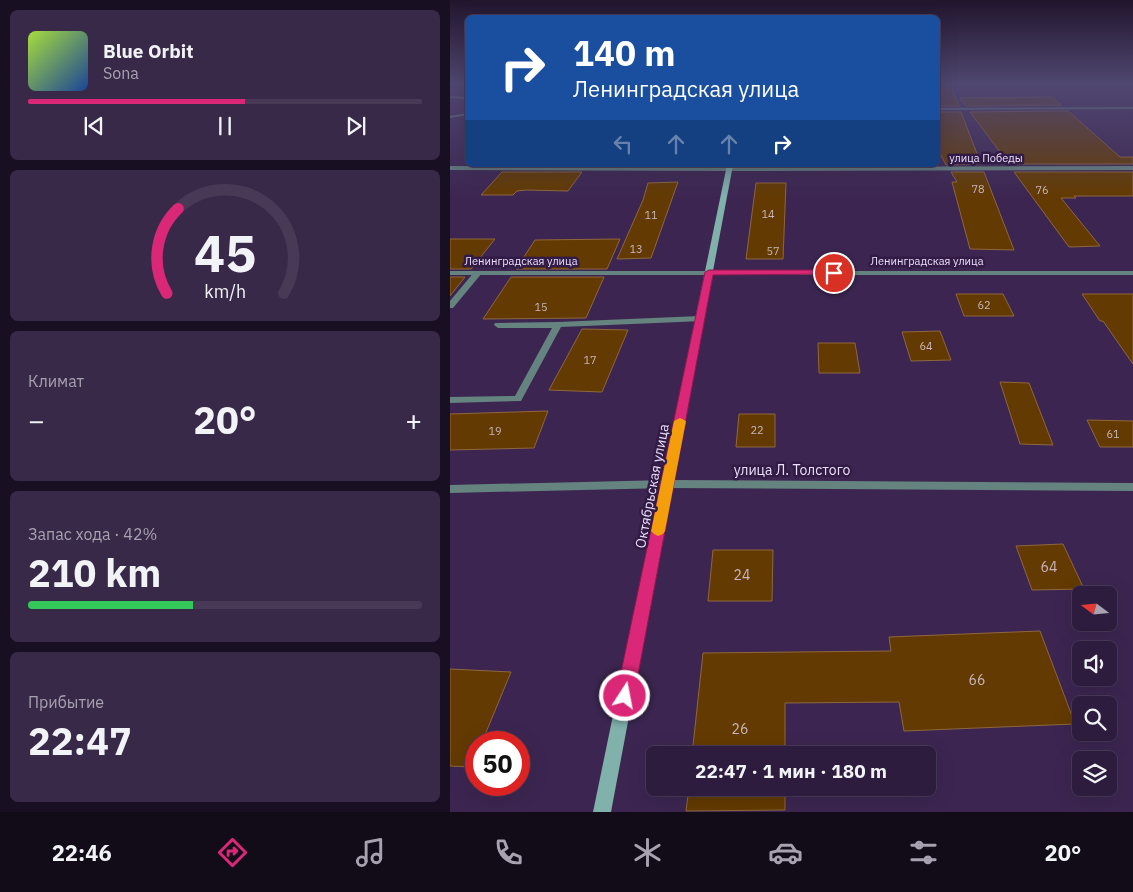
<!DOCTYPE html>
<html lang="ru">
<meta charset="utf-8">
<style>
body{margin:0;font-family:"IBM Plex Sans",sans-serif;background:#392948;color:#f1f3f6;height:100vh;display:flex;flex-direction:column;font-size:19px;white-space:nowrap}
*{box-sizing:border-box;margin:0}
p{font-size:16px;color:#a7a1b0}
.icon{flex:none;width:28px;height:28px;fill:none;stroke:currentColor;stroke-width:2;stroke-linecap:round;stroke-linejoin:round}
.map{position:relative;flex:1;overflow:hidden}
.drawer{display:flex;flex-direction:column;gap:10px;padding:10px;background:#190f22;width:450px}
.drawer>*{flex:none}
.banner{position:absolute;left:15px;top:15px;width:475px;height:152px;border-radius:8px;box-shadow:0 5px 20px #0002,0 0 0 1px #483a57;background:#1a4fa0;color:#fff;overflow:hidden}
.needle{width:32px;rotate:286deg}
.controls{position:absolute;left:622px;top:586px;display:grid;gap:10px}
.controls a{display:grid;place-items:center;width:45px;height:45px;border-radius:8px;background:#2d1c3d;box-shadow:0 5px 20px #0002,0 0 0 1px #483a57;font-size:25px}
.speed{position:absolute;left:15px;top:731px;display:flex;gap:10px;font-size:25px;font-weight:700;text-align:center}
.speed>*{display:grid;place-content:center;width:65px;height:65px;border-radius:50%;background:#2d1c3d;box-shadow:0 5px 20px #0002,0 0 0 1px #483a57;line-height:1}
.speed .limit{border:8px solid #d22;background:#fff;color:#111}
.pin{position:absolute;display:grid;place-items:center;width:42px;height:42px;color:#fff;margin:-21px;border:2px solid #fff;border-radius:50%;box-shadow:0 1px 5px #0007}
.me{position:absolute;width:55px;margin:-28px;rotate:11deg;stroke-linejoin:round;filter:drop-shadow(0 0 4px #0008)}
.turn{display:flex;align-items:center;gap:18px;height:105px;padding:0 25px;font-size:22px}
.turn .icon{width:65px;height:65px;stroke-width:2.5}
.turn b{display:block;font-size:35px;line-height:42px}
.lanes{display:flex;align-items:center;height:48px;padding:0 25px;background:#0003;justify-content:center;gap:25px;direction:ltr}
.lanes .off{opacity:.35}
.big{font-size:38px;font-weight:800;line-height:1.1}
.drawer .widget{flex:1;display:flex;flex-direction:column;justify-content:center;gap:8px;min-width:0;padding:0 18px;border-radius:8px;background:#392948}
.drawer .dial{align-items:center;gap:0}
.dial svg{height:130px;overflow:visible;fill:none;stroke:#483a57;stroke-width:7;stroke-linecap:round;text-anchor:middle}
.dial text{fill:#f1f3f6;stroke:none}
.song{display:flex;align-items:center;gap:15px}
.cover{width:60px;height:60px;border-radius:8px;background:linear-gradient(135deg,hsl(80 70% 55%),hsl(220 70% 35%))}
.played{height:5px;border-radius:2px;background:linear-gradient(90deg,#db2777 55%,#483a57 55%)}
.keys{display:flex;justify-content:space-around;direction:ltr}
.heat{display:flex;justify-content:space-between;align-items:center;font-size:28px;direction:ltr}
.charge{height:8px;border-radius:4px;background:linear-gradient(90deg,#34c759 42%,#483a57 0)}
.trip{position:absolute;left:196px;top:746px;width:290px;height:50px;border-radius:8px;background:#2d1c3d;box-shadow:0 5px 20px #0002,0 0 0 1px #483a57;font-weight:800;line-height:50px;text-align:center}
.menu{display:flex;height:80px;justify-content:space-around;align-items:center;background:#120b18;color:#a7a1b0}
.menu .icon{width:35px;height:35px}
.menu .selected{color:#db2777}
.menu b{font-size:22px;color:#f1f3f6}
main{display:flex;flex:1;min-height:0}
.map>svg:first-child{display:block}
</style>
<main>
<section class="drawer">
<div class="widget">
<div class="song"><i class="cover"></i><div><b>Blue Orbit</b><p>Sona</p></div></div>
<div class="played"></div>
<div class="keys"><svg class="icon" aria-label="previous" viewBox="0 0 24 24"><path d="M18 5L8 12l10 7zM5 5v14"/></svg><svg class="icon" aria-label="pause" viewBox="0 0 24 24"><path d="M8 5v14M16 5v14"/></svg><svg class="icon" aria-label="next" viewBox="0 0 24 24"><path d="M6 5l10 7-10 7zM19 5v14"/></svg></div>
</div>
<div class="widget dial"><svg viewBox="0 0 100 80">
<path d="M14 69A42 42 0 1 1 86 69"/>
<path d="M14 69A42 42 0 0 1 21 17" stroke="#db2777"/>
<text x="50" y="56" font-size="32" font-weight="700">45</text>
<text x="50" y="72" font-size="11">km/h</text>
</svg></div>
<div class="widget"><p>Климат</p>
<div class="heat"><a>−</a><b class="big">20°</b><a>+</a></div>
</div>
<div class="widget"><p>Запас хода · 42%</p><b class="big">210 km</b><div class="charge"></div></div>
<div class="widget"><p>Прибытие</p><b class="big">22:47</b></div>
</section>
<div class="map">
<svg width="683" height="812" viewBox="0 0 683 812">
<rect width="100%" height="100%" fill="#3c2651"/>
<g fill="#633a01" stroke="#8f673c">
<polygon points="488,84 500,84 509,106 488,106"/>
<polygon points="602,97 611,105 516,106 510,98"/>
<polygon points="618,111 670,157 683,157 683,164 559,164 520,112"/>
<polygon points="488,112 511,112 531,164 496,165 488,149"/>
<polygon points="52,172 132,172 118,191 76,190 67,191 63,195 31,195"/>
<polygon points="501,172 534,172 564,250 520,249 502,182 507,182"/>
<polygon points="564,172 683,172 683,196 624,196 626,198 611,198 650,246 619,247"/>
<polygon points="228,182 201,258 167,259 193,200 198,183"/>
<polygon points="306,183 336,183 333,259 296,259"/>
<polygon points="0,239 45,239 21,269 0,269"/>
<polygon points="170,239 157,269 66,269 85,240"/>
<polygon points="0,277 15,277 0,296"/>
<polygon points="61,277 154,277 136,318 33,319"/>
<polygon points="506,294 553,294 564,316 514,316"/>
<polygon points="632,294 683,294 683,364 653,321 650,321"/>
<polygon points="132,329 178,330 152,392 99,390"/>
<polygon points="490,331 501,360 461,361 452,332"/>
<polygon points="368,343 405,343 410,373 369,373"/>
<polygon points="550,382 579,383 603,445 570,444"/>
<polygon points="98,411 84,448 0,450 0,414"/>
<polygon points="289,414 325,414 325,447 286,447"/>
<polygon points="637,420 683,421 683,447 650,447"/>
<polygon points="613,544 634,589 582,590 566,546"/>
<polygon points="263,550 323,550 322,601 258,601"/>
<polygon points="590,631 625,724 454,731 449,702 335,703 335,755 242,755 253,653 441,651 439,637"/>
<polygon points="0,669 61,672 32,742 26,742 26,756 21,767 0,766"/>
<polygon points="239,788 335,788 335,810 236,811"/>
</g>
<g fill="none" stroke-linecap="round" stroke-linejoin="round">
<g fill="#65837f" fill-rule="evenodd">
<polygon points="0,96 18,97 18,99 0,98"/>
<polygon points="25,271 28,271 32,273 3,308 0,308 0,301"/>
<polygon points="250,316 254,319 253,321 111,327 71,401 0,403 0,397 65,396 102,328 48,328 44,325 45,323 108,322"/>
</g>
<g fill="#65837f" fill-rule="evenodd">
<polygon points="683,107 683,109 488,110 488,108"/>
<polygon points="0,166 280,167 283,169 280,171 0,170"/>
<rect x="0" y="271" width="683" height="4"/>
<polygon points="218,480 683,483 683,491 218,488 0,493 0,485"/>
</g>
<g fill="#65837f" fill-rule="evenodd">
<polygon points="18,113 18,115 0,118 0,116"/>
<polygon points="683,166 683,170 280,171 277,169 280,167"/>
</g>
<polygon fill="#80b1ab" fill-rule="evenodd" points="277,165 283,165 161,812 143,812"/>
</g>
<linearGradient id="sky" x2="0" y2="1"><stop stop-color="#21152d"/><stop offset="0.42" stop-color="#504770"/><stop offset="1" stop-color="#504770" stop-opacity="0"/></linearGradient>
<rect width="683" height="198" fill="url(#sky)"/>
<polygon fill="#db2777" stroke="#8e194d" points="384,270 388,273 387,274 263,275 184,696 181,702 175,705 169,702 166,696 255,272 259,270"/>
<polygon fill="#f59e0b" points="230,418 236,421 215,531 213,534 208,536 204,534 201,531 224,421"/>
<g text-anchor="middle" stroke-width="5" stroke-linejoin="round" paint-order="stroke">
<g font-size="11" fill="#ebdffb" stroke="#321c46">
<text x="536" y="162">улица Победы</text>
<text x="71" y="265">Ленинградская улица</text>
<text x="477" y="265">Ленинградская улица</text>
</g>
<g font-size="11" fill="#c9b6bc">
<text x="528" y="193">78</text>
<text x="592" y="194">76</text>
<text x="318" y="218">14</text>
<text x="201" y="219">11</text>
<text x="186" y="253">13</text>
<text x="323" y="255">57</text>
<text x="534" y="309">62</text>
<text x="91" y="311">15</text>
<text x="476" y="350">64</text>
<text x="140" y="364">17</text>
<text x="307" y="434">22</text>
<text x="45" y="435">19</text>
<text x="663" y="438">61</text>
</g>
<g font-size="14" fill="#ebdffb" stroke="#321c46">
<text x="342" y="475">улица Л. Толстого</text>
<text transform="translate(202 486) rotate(-79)" y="5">Октябрьская улица</text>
</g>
<g font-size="14" fill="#c9b6bc">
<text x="599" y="572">64</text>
<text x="292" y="580">24</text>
<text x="527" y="685">66</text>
<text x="290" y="734">26</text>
</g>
</g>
</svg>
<div class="controls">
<a><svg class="needle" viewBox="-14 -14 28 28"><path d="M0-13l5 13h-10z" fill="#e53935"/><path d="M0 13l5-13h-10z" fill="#a7a1b0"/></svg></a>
<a><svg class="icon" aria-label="sound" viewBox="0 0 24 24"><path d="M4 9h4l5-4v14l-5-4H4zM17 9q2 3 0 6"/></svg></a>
<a><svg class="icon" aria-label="search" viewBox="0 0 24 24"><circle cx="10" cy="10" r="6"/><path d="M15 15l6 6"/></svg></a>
<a><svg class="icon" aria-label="layers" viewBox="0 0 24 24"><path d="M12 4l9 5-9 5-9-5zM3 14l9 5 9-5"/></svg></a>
</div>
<div class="speed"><div class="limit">50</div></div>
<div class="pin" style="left:384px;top:273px;background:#d93025"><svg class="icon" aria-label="arrive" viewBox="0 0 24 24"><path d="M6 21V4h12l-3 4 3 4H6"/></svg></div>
<svg class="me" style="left:175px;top:696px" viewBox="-20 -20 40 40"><circle r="17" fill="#db2777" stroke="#fff" stroke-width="3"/><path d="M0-11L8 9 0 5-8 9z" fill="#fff"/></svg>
<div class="trip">22:47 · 1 мин · 180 m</div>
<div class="banner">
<div class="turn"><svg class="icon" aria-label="right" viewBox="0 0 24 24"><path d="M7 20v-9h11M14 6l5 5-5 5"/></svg><div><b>140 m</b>Ленинградская улица</div></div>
<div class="lanes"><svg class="icon off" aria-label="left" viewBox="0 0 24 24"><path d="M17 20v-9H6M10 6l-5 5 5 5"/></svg><svg class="icon off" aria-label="ahead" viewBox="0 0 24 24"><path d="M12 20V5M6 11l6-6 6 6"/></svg><svg class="icon off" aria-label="ahead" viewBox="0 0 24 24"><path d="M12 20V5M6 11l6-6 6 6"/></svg><svg class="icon" aria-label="right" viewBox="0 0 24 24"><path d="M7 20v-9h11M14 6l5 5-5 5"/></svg></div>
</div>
</div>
</main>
<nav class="menu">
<b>22:46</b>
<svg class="icon selected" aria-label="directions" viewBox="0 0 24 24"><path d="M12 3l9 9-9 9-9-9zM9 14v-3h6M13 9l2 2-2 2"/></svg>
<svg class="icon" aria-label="music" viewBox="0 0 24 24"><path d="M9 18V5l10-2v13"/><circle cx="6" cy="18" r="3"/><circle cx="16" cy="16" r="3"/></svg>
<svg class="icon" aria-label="phone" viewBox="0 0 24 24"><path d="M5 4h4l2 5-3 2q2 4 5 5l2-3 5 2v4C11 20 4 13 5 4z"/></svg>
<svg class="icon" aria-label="climate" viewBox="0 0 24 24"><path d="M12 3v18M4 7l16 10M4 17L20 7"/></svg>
<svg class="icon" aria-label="car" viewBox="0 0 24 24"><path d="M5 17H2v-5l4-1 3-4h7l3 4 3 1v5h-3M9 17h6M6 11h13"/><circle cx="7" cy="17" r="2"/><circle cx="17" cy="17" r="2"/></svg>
<svg class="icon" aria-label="filters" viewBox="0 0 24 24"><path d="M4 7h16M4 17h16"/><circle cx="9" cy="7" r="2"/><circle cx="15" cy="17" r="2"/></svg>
<b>20°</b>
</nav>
